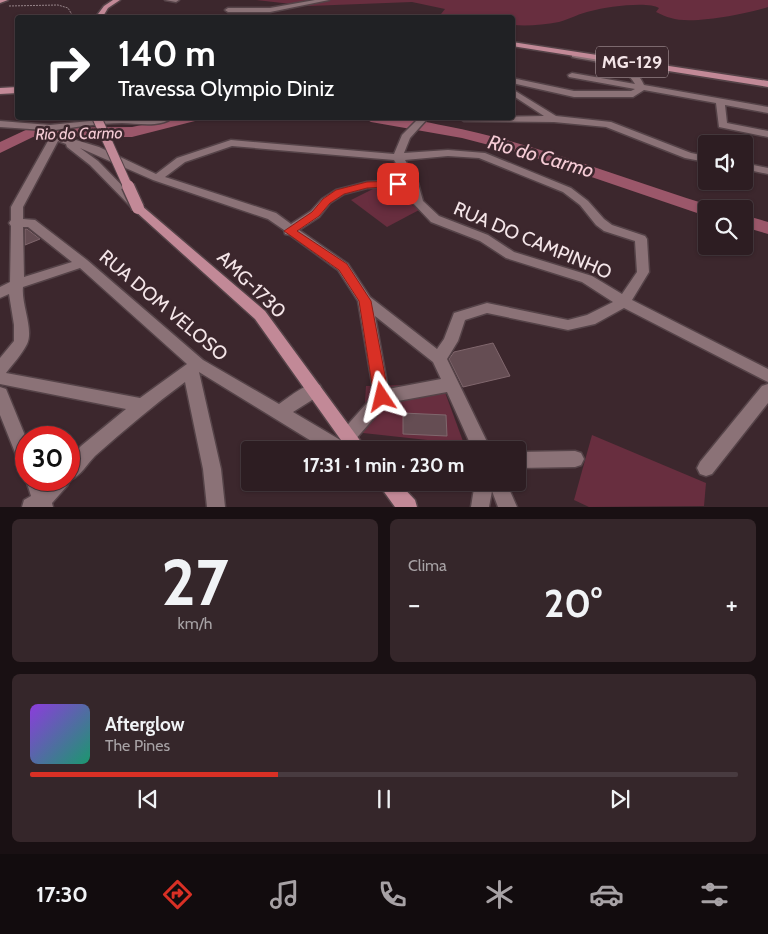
<!DOCTYPE html>
<html lang="pt">
<meta charset="utf-8">
<style>
body{margin:0;font-family:Cabin,sans-serif;background:#35262a;color:#f1f3f6;height:100vh;display:flex;flex-direction:column;font-size:19px;white-space:nowrap}
*{box-sizing:border-box;margin:0}
p{font-size:16px;color:#a7a2a5}
.icon{flex:none;width:28px;height:28px;fill:none;stroke:currentColor;stroke-width:2;stroke-linecap:round;stroke-linejoin:round}
.map{position:relative;height:507px;overflow:hidden}
.side{display:flex;flex-direction:column;gap:12px;padding:12px;background:#191013;flex:1}
.side>*{flex:none}
.banner{position:absolute;left:15px;top:15px;width:500px;height:105px;border-radius:5px;box-shadow:0 1px 4px #0004,0 0 0 1px #483b40;background:#202124;color:#fff;overflow:hidden}
.buttons{position:absolute;left:698px;top:135px;display:grid;gap:10px}
.buttons a{display:grid;place-items:center;width:55px;height:55px;border-radius:5px;background:#2d1d22;box-shadow:0 1px 4px #0004,0 0 0 1px #483b40;font-size:25px}
.speed{position:absolute;left:15px;top:426px;display:flex;gap:10px;font-size:25px;font-weight:700;text-align:center}
.speed>*{display:grid;place-content:center;width:65px;height:65px;border-radius:50%;background:#2d1d22;box-shadow:0 1px 4px #0004,0 0 0 1px #483b40;line-height:1}
.speed .limit{border:8px solid #d22;background:#fff;color:#111}
.pin{position:absolute;display:grid;place-items:center;width:42px;height:42px;color:#fff;margin:-21px;border-radius:10px;box-shadow:0 2px 8px #0006}
.me{position:absolute;width:55px;margin:-28px;rotate:350deg;stroke-linejoin:round;filter:drop-shadow(0 0 4px #0008)}
.turn{display:flex;align-items:center;gap:18px;height:105px;padding:0 20px;font-size:22px}
.turn .icon{width:65px;height:65px;stroke-width:2.5}
.turn b{display:block;font-size:35px;line-height:42px}
.big{font-size:38px;font-weight:700;line-height:1.1}
.side .tile{flex:1;display:flex;flex-direction:column;justify-content:center;gap:8px;min-width:0;padding:0 18px;border-radius:8px;background:#35262a}
.side .dial{align-items:center;gap:0}
.dial b{font-size:65px;line-height:1}
.song{display:flex;align-items:center;gap:15px}
.cover{width:60px;height:60px;border-radius:8px;background:linear-gradient(135deg,hsl(270 70% 55%),hsl(160 70% 35%))}
.played{height:5px;border-radius:2px;background:linear-gradient(90deg,#d93025 35%,#483b40 35%)}
.keys{display:flex;justify-content:space-around;direction:ltr}
.heat{display:flex;justify-content:space-between;align-items:center;font-size:28px;direction:ltr}
.side .tiles{flex:1;display:grid;gap:12px;grid-template-columns:1fr 1fr}
.tile:last-child{grid-column:span 2}
.trip{position:absolute;left:241px;top:441px;width:285px;height:50px;border-radius:5px;background:#2d1d22;box-shadow:0 1px 4px #0004,0 0 0 1px #483b40;font-weight:700;line-height:50px;text-align:center}
.tab-bar{display:flex;height:80px;justify-content:space-around;align-items:center;background:#120c0e;color:#a7a2a5}
.tab-bar .icon{width:35px;height:35px}
.tab-bar .active{color:#d93025}
.tab-bar b{font-size:22px;color:#f1f3f6}
.map>svg:first-child{display:block}
</style>
<div class="map">
<svg width="768" height="507" viewBox="0 0 768 507">
<rect width="100%" height="100%" fill="#3c272d"/>
<g fill="#682e3f">
<path d="M256 0H768V7C747 14 691 25 671 18 666 17 661 14 656 12L659 8C648 1 606 7 591 11 580 13 570 19 559 22 543 25 528 26 513 25L512 18 395 17 441 14 445 9 412 2 309 6Z"/>
<polygon points="383,184 419,210 387,227 351,200"/>
<polygon points="442,384 464,444 363,433 366,386"/>
<polygon points="592,435 706,483 704,506 589,507 574,500"/>
</g>
<g fill="none" stroke-linecap="round" stroke-linejoin="round">
<g fill="#9b576a" fill-rule="evenodd">
<polygon points="176,118 197,118 195,121 132,137 33,137 0,153 0,142 30,128 132,127"/>
<path d="M364 118C391 114 420 121 446 126 539 144 623 179 712 206L714 209H706V216L700 214 524 154 462 138 371 122Z"/>
<polygon points="744,215 768,222 768,234 744,227"/>
</g>
</g>
<g fill="#654d53" stroke="#80676d">
<polygon points="25,229 27,229 40,239 25,245"/>
<polygon points="493,343 510,376 463,387 449,359 454,352"/>
<polygon points="403,413 446,415 447,436 403,434"/>
</g>
<g fill="none" stroke-linecap="round" stroke-linejoin="round">
<g stroke="#554348" stroke-width="3">
<g id="minor">
<polygon points="165,0 179,0 176,2"/>
<polygon points="315,0 329,0 270,12 228,12 225,10 228,8 270,8"/>
<path d="M572 53C587 52 625 62 636 72 639 76 642 81 644 85L768 107V113L725 105 727 123 768 131V137L719 127 716 103 644 90 633 97H574L512 83V78L574 91H631L635 89 569 77 568 75 572 73 635 84C623 62 594 62 572 57Z"/>
<polygon points="512,89 556,116 611,122 691,153 706,156 706,162 685,158 606,127 554,122 464,121 459,118 544,116 512,95"/>
<path d="M119 118H172C159 128 137 123 122 123 99 123 77 127 55 130L56 134 99 147 156 174 177 158 231 140 394 154 402 135 419 118H428L410 138 404 153 448 150 485 153 571 188 588 201 604 219 612 225 645 236 647 239 649 272 632 300 768 369V382L624 308 595 324 568 330 487 313 465 320 458 341 447 359 491 450H473L447 392 387 403 354 441 348 444 343 442 347 444 350 450H326L199 372 221 469 225 507H207L203 469 185 382C154 405 124 430 95 456 87 464 81 476 70 480L67 486 52 503 53 507H22L24 500 31 496 26 480V479L44 480 45 484 49 480H69V459L81 446 126 409 0 384V358L14 341V325L9 294 0 298V287L10 282 11 226 9 223 11 220V207L48 141 45 130 0 127V121L50 125ZM58 141 66 144 67 147 90 165 132 208H140L142 206 98 161 80 148 153 180 268 219 284 230 285 234 290 235 338 270 358 301 374 395 342 431 340 436 342 441 293 412 320 395 322 390 320 385C307 381 290 397 279 404L203 360 87 260 35 220 23 219V207ZM232 146 394 160 406 180 367 182 336 190 322 199 311 211 291 224 276 213 165 177 185 162ZM448 156 479 158 563 192 580 205 596 225 604 231 635 241 637 272 622 294 592 276 514 252 488 235 439 216 423 201 418 183 405 160ZM408 186 412 202 431 222 480 241 506 258 582 282 613 302 587 315 568 320 487 303 454 313 444 339 437 349 370 297 348 264 299 230 319 217 330 203 344 194 367 188ZM23 227H28L72 262 24 277ZM80 268 187 364 140 398 6 373C13 364 22 354 27 344 34 330 21 304 23 287ZM375 316 433 362 441 379 388 389Z"/>
<polygon points="744,163 768,168 768,174 744,169"/>
<polygon points="768,384 768,403 712,474 706,476 700,474 697,468 700,462 762,386"/>
<polygon points="0,387 6,389 26,438 26,467 20,465 0,415"/>
<polygon points="575,451 581,453 584,459 581,465 575,467 518,468 518,452"/>
<polygon points="475,482 506,482 517,507 498,507 492,491 489,507 471,507"/>
</g>
</g>
<g stroke="#554348" stroke-width="3">
<g id="major">
<polygon points="0,0 8,0 0,3"/>
<polygon points="113,0 120,0 108,8 102,18 95,18 104,6"/>
<polygon points="512,42 768,81 768,87 512,46"/>
<polygon points="18,87 18,93 0,94 0,88"/>
<polygon points="138,205 142,206 265,311 367,450 348,450 255,319 134,210 132,208 134,206"/>
<polygon points="377,482 398,482 415,500 417,507 395,507"/>
</g>
</g>
<polyline stroke="#968489" stroke-width="1" stroke-dasharray="2 1" stroke-linecap="butt" points="9,6 58,5 68,8 74,18"/>
<use href="#minor" fill="#8b7277" fill-rule="evenodd"/>
<use href="#major" fill="#c28997" fill-rule="evenodd"/>
<g stroke="#554348" stroke-width="11" stroke-linecap="butt">
<polyline id="major-bridge-far1" points="97,118 128,187"/>
</g>
<g stroke="#554348" stroke-width="15" stroke-linecap="butt">
<polyline id="major-bridge" points="128,186 138,208"/>
</g>
<use href="#major-bridge-far1" stroke="#c28997" stroke-width="9"/>
<use href="#major-bridge" stroke="#c28997" stroke-width="12"/>
</g>
<polygon fill="#d93025" stroke="#8d1f18" points="398,181 401,182 401,186 367,188 344,194 330,203 319,216 297,231 347,264 371,301 389,397 387,401 382,403 376,401 374,397 359,301 339,270 284,231 312,212 323,199 336,190 367,182"/>
<g text-anchor="middle" stroke-width="5" stroke-linejoin="round" paint-order="stroke">
<g font-size="16" font-style="italic" fill="#f5cbd5" stroke="#3c272d">
<text transform="translate(79 133) rotate(-1)" y="6">Rio do Carmo</text>
</g>
<rect fill="#3c272d" stroke="#bdacb0" stroke-width="1" x="596" y="46.5" width="72" height="31" rx="4"/>
<g font-size="18" font-weight="bold" fill="#f4e5e8">
<text x="632" y="68">MG-129</text>
</g>
<g font-size="19" fill="#f4e5e8" stroke="#3c272d">
<text transform="translate(533 240) rotate(23)" y="7">RUA DO CAMPINHO</text>
<text transform="translate(252 284) rotate(44)" y="7">AMG-1730</text>
<text transform="translate(164 305) rotate(40)" y="7">RUA DOM VELOSO</text>
</g>
<g font-size="20" font-style="italic" fill="#f5cbd5" stroke="#3c272d">
<text transform="translate(541 156) rotate(16)" y="7">Rio do Carmo</text>
</g>
</g>
</svg>
<div class="buttons">
<a><svg class="icon" aria-label="sound" viewBox="0 0 24 24"><path d="M4 9h4l5-4v14l-5-4H4zM17 9q2 3 0 6"/></svg></a>
<a><svg class="icon" aria-label="search" viewBox="0 0 24 24"><circle cx="10" cy="10" r="6"/><path d="M15 15l6 6"/></svg></a>
</div>
<div class="speed"><div class="limit">30</div></div>
<div class="pin" style="left:398px;top:184px;background:#d93025"><svg class="icon" aria-label="arrive" viewBox="0 0 24 24"><path d="M6 21V4h12l-3 4 3 4H6"/></svg></div>
<svg class="me" style="left:382px;top:397px" viewBox="-20 -20 40 40"><path d="M0-17L14 15 0 8-14 15z" fill="#d93025" stroke="#fff" stroke-width="4"/></svg>
<div class="trip">17:31 · 1 min · 230 m</div>
<div class="banner">
<div class="turn"><svg class="icon" aria-label="right" viewBox="0 0 24 24"><path d="M7 20v-9h11M14 6l5 5-5 5"/></svg><div><b>140 m</b>Travessa Olympio Diniz</div></div>
</div>
</div>
<section class="side">
<div class="tiles">
<div class="tile dial"><b>27</b><p>km/h</p></div>
<div class="tile"><p>Clima</p>
<div class="heat"><a>−</a><b class="big">20°</b><a>+</a></div>
</div>
<div class="tile">
<div class="song"><i class="cover"></i><div><b>Afterglow</b><p>The Pines</p></div></div>
<div class="played"></div>
<div class="keys"><svg class="icon" aria-label="previous" viewBox="0 0 24 24"><path d="M18 5L8 12l10 7zM5 5v14"/></svg><svg class="icon" aria-label="pause" viewBox="0 0 24 24"><path d="M8 5v14M16 5v14"/></svg><svg class="icon" aria-label="next" viewBox="0 0 24 24"><path d="M6 5l10 7-10 7zM19 5v14"/></svg></div>
</div>
</div>
</section>
<nav class="tab-bar">
<b>17:30</b>
<svg class="icon active" aria-label="directions" viewBox="0 0 24 24"><path d="M12 3l9 9-9 9-9-9zM9 14v-3h6M13 9l2 2-2 2"/></svg>
<svg class="icon" aria-label="music" viewBox="0 0 24 24"><path d="M9 18V5l10-2v13"/><circle cx="6" cy="18" r="3"/><circle cx="16" cy="16" r="3"/></svg>
<svg class="icon" aria-label="phone" viewBox="0 0 24 24"><path d="M5 4h4l2 5-3 2q2 4 5 5l2-3 5 2v4C11 20 4 13 5 4z"/></svg>
<svg class="icon" aria-label="climate" viewBox="0 0 24 24"><path d="M12 3v18M4 7l16 10M4 17L20 7"/></svg>
<svg class="icon" aria-label="car" viewBox="0 0 24 24"><path d="M5 17H2v-5l4-1 3-4h7l3 4 3 1v5h-3M9 17h6M6 11h13"/><circle cx="7" cy="17" r="2"/><circle cx="17" cy="17" r="2"/></svg>
<svg class="icon" aria-label="filters" viewBox="0 0 24 24"><path d="M4 7h16M4 17h16"/><circle cx="9" cy="7" r="2"/><circle cx="15" cy="17" r="2"/></svg>
</nav>
